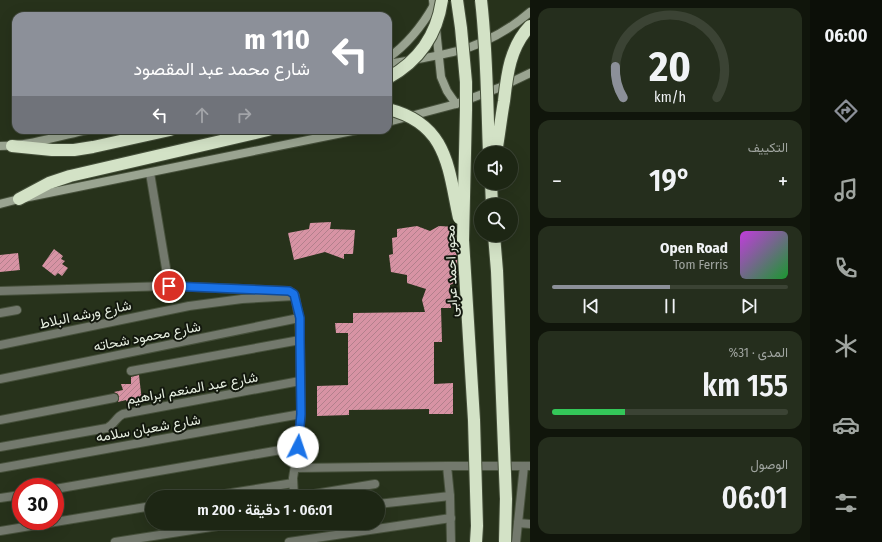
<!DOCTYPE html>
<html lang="ar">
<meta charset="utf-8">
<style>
body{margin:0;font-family:"Fira Sans Condensed",Vazirmatn,sans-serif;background:#252e1d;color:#f1f3f6;direction:rtl;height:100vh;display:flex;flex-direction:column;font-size:15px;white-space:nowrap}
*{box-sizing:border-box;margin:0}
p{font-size:13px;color:#a0a5a0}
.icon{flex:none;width:22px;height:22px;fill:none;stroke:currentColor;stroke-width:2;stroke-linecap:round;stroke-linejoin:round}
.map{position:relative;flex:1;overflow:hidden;direction:ltr}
.panel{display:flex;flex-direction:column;gap:8px;padding:8px;background:#10150b;width:280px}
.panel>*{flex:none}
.top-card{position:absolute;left:12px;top:12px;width:380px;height:122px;border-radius:12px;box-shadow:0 4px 16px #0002,0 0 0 1px #3b4334;direction:rtl;background:#8c9099;color:#fff;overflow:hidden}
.fabs{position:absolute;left:474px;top:146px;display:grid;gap:8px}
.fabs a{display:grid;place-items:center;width:44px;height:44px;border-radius:50%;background:#1d2614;box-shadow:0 4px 16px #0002,0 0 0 1px #3b4334;font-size:20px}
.speed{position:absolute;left:12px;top:478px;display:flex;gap:8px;font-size:20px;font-weight:700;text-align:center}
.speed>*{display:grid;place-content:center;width:52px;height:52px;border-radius:50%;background:#1d2614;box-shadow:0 4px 16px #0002,0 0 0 1px #3b4334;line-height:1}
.speed .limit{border:6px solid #d22;background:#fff;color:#111}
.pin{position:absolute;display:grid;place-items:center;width:34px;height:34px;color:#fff;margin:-17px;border:2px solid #fff;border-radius:50%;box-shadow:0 1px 4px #0007}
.me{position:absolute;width:44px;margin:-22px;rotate:4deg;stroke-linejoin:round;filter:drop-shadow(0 0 3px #0008)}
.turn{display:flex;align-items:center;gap:14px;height:84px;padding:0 16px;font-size:18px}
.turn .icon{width:52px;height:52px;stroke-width:2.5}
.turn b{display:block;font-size:28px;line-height:34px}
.lanes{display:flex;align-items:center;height:38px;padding:0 16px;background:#0003;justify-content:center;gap:20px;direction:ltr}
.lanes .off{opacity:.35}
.big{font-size:30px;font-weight:600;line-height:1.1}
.panel .card{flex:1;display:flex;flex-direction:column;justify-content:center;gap:6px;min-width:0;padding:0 14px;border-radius:12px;background:#252e1d}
.panel .dial{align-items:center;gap:0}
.dial svg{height:104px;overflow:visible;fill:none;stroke:#3b4334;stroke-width:7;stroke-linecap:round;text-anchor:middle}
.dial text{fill:#f1f3f6;stroke:none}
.song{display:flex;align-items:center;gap:12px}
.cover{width:48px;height:48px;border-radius:6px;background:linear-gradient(135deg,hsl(290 70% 55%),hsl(130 70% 35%))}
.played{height:4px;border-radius:2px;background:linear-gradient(90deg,#8c9099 50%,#3b4334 50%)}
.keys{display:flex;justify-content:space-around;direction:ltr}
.heat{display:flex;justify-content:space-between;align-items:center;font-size:22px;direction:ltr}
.charge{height:6px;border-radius:3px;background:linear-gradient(90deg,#34c759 31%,#3b4334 0)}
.trip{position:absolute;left:145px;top:490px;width:240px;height:40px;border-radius:20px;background:#1d2614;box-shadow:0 4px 16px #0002,0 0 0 1px #3b4334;font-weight:600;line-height:40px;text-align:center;direction:rtl}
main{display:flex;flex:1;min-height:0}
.tabs{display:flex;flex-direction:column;width:72px;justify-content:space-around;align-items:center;background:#0c0f08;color:#a0a5a0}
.tabs .icon{width:28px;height:28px}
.tabs .active{color:#8c9099}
.tabs b{font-size:18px;color:#f1f3f6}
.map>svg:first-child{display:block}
</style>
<main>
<nav class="tabs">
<b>06:00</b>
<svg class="icon active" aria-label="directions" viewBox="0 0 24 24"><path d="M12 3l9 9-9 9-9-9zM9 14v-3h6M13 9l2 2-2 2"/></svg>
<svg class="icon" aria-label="music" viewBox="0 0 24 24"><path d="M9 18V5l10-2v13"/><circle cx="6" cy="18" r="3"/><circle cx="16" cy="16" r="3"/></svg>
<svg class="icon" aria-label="phone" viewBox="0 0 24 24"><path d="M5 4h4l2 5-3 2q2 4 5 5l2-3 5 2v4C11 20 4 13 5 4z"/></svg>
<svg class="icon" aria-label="climate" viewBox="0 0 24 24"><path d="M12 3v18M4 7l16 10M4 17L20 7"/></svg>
<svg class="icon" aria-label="car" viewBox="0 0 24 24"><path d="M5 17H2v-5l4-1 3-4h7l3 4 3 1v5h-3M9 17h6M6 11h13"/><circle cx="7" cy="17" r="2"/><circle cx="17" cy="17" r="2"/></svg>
<svg class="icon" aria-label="filters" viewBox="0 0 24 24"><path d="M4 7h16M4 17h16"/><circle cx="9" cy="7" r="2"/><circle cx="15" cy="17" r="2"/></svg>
</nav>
<section class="panel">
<div class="card dial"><svg viewBox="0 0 100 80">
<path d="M14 69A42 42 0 1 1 86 69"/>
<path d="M14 69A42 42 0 0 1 8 45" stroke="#8c9099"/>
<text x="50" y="56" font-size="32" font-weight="700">20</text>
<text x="50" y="72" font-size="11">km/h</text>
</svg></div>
<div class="card"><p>التكييف</p>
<div class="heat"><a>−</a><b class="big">19°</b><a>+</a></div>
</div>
<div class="card">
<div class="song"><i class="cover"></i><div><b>Open Road</b><p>Tom Ferris</p></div></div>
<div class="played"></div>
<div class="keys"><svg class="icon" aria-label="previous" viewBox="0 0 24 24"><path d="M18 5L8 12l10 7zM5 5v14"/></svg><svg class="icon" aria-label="pause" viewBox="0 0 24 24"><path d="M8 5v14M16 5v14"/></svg><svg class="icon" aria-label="next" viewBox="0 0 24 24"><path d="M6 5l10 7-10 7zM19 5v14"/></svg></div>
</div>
<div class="card"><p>المدى · 31%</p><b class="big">155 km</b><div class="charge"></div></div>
<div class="card"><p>الوصول</p><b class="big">06:01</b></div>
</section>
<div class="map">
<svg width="530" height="542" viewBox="0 0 530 542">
<defs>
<pattern id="building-hatch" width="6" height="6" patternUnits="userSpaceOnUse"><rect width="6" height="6" fill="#d793a4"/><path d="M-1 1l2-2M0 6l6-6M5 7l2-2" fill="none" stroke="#b2808c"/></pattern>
</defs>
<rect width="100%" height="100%" fill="#27321b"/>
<g fill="url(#building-hatch)">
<polygon points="331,222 330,229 355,230 353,254 344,254 344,259 325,252 294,260 288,233 309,229 310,223"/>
<polygon points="417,226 430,231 439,226 456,227 456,240 458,277 453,276 454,283 450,285 451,308 441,308 442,342 434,342 434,384 453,383 453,414 429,414 429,409 349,410 349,415 317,416 317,386 348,385 348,333 336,333 335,323 353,323 353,313 425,312 422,300 426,289 407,283 407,275 391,272 389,255 393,254 392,238 397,237 397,229"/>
<polygon points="54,249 63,256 61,259 65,261 62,264 68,268 62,276 58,273 55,276 42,266"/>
<polygon points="18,253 20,270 0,272 0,255"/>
<polygon points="139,375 142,402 128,404 126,400 118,402 119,399 119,397 118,394 114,392 123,390 121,384 131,384 131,377"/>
</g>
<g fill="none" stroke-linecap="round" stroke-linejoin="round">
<g stroke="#46503b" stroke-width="10">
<g id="street">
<polyline points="150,173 169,286"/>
<polyline points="0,291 169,286 289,291 292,293 295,296 299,318 300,340 301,414 298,447 293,478 294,497"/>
<polyline points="0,313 17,310"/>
<polyline points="0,345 189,306 242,299 295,296"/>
<polyline points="131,371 300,340"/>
<polyline points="0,379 299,318"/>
<polyline points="0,420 114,398"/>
<path d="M0 447 107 428C115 424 116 417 123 414L300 381"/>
<polyline points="447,466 450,496 451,542"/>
<polyline points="0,468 301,414"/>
<polyline points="295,468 447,466 530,466"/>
<polyline points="55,489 298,447"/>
<polyline points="206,497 293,483"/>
<polyline points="296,497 375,484"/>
<polyline points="0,498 21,495"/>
<polyline points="378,504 450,496"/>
<polyline points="518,523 530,524"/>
<polyline points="0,531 152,506"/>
<polyline points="115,542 237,523"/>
<polyline points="289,542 451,518"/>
<polyline points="516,542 524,466"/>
</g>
</g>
<g stroke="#46503b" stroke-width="10">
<g id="secondary">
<polyline points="433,0 441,77 447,91 456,104"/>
<path d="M388 58C408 44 422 26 434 5"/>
<path d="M388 64C411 60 435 57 457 51 484 44 509 30 530 12"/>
<polyline points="388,122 456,104 501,87 530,73"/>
<path d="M0 146C28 146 60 136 87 130"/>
<polyline points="0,204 19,199 357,130"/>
</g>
</g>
<g stroke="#46503b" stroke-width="14">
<g id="highway">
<polyline points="12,146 52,150 74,150 93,147 170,130"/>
<polyline points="491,183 492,205"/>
<polyline points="19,199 49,183 70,176 268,130"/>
</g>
</g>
<use href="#street" stroke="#73796d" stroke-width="8"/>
<use href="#secondary" stroke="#9aa491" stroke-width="8"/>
<use href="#highway" stroke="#d3e2c6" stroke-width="12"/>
<g stroke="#46503b" stroke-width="14" stroke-linecap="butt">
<g id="highway-bridge">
<polyline points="457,0 461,28 466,82 466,110 463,240 474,420 477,526 476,542"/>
<path d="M481 0C487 51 487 102 489 153"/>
<path d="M388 78C419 61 437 35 442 0"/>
<path d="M388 109C448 124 448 168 459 218"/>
<path d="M496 153C499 136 501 118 504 101 507 74 510 47 530 26"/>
<polyline points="494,235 497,271 506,499 505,542"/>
</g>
</g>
<use href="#highway-bridge" stroke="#d3e2c6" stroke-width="12"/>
</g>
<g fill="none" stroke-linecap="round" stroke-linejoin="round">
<g stroke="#114b97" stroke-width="10">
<polyline id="route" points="169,286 289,291 294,294 300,318 300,340 301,414 298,447"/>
</g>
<use href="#route" stroke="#1a73e8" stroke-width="7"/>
</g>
<g text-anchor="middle" stroke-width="4" stroke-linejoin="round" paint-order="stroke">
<g font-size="14" fill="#e6eee0" stroke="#13180e">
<text transform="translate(451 271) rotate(-92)" y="5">محور احمد عرابى</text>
<text transform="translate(85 314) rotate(-12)" y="5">شارع ورشه البلاط</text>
<text transform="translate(147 336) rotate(-11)" y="5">شارع محمود شحاته</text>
<text transform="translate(192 388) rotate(-10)" y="5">شارع عبد المنعم ابراهيم</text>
<text transform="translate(148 428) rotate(-10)" y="5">شارع شعبان سلامه</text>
</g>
</g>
</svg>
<div class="fabs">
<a><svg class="icon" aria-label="sound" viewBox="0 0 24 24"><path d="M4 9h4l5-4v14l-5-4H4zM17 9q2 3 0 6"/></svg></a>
<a><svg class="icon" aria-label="search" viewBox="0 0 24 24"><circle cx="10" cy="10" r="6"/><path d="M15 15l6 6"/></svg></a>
</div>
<div class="speed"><div class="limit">30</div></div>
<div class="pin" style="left:169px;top:286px;background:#d93025"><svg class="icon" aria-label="arrive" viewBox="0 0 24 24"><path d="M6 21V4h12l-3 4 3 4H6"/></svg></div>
<svg class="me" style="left:298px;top:447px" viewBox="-20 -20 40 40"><circle r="19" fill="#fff"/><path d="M0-13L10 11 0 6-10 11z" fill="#1a73e8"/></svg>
<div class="trip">06:01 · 1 دقيقة · 200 m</div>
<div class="top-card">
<div class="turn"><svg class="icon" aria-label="left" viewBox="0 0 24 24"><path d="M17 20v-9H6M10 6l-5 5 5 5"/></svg><div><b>110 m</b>شارع محمد عبد المقصود</div></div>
<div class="lanes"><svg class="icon" aria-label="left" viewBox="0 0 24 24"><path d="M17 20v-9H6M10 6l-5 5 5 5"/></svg><svg class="icon off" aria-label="ahead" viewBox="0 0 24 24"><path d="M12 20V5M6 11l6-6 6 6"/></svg><svg class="icon off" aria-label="right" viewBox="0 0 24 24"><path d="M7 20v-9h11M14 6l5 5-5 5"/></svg></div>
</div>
</div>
</main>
